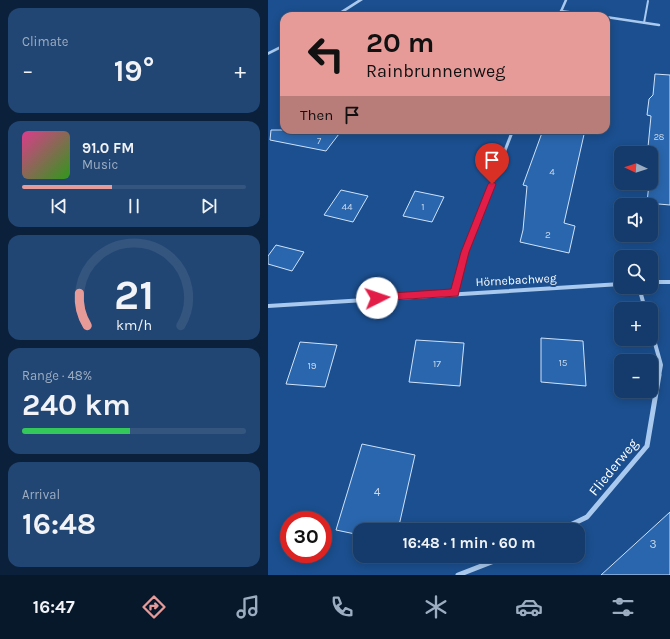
<!DOCTYPE html>
<meta charset="utf-8">
<style>
body{margin:0;font-family:Karla,sans-serif;background:#214673;color:#f1f3f6;height:100vh;display:flex;flex-direction:column;font-size:15px;white-space:nowrap}
*{box-sizing:border-box;margin:0}
p{font-size:13px;color:#9dadc1}
.icon{flex:none;width:22px;height:22px;fill:none;stroke:currentColor;stroke-width:2;stroke-linecap:round;stroke-linejoin:round}
.map{position:relative;flex:1;overflow:hidden}
.side{display:flex;flex-direction:column;gap:8px;padding:8px;background:#0b203b;width:268px}
.side>*{flex:none}
.banner{position:absolute;left:12px;top:12px;width:330px;height:122px;border-radius:12px;box-shadow:0 2px 10px #0003,0 0 0 1px #33557e;background:#e69b98;color:#111;overflow:hidden}
.needle{width:26px;rotate:274deg}
.fabs{position:absolute;left:346px;top:146px;display:grid;gap:8px}
.fabs a{display:grid;place-items:center;width:44px;height:44px;border-radius:8px;background:#143b6b;box-shadow:0 2px 10px #0003,0 0 0 1px #33557e;font-size:20px}
.speed{position:absolute;left:12px;top:511px;display:flex;gap:8px;font-size:20px;font-weight:700;text-align:center}
.speed>*{display:grid;place-content:center;width:52px;height:52px;border-radius:50%;background:#143b6b;box-shadow:0 2px 10px #0003,0 0 0 1px #33557e;line-height:1}
.speed .limit{border:6px solid #d22;background:#fff;color:#111}
.pin{position:absolute;display:grid;place-items:center;width:34px;height:34px;color:#fff;margin:-41px -17px;border-radius:50% 50% 50% 0;rotate:-45deg;box-shadow:0 0 4px #0007}
.pin .icon{rotate:45deg}
.me{position:absolute;width:44px;margin:-22px;rotate:86deg;stroke-linejoin:round;filter:drop-shadow(0 0 3px #0008)}
.turn{display:flex;align-items:center;gap:14px;height:84px;padding:0 20px;font-size:18px}
.turn .icon{width:52px;height:52px;stroke-width:2.5}
.turn b{display:block;font-size:28px;line-height:34px}
.then{display:flex;align-items:center;height:38px;padding:0 20px;background:#0003;gap:8px;font-size:15px}
.big{font-size:30px;font-weight:700;line-height:1.1}
.side .card{flex:1;display:flex;flex-direction:column;justify-content:center;gap:6px;min-width:0;padding:0 14px;border-radius:12px;background:#214673}
.side .dial{align-items:center;gap:0}
.dial svg{height:104px;overflow:visible;fill:none;stroke:#33557e;stroke-width:7;stroke-linecap:round;text-anchor:middle}
.dial text{fill:#f1f3f6;stroke:none}
.song{display:flex;align-items:center;gap:12px}
.cover{width:48px;height:48px;border-radius:6px;background:linear-gradient(135deg,hsl(330 70% 55%),hsl(110 70% 35%))}
.played{height:4px;border-radius:2px;background:linear-gradient(90deg,#e69b98 40%,#33557e 40%)}
.keys{display:flex;justify-content:space-around;direction:ltr}
.heat{display:flex;justify-content:space-between;align-items:center;font-size:22px;direction:ltr}
.charge{height:6px;border-radius:3px;background:linear-gradient(90deg,#34c759 48%,#33557e 0)}
.trip{position:absolute;left:85px;top:523px;width:232px;height:40px;border-radius:12px;background:#143b6b;box-shadow:0 2px 10px #0003,0 0 0 1px #33557e;font-weight:700;line-height:40px;text-align:center}
.tabs{display:flex;height:64px;justify-content:space-around;align-items:center;background:#08182b;color:#9dadc1}
.tabs .icon{width:28px;height:28px}
.tabs .active{color:#e69b98}
.tabs b{font-size:18px;color:#f1f3f6}
main{display:flex;flex:1;min-height:0}
.map>svg:first-child{display:block}
</style>
<main>
<section class="side">
<div class="card"><p>Climate</p>
<div class="heat"><a>−</a><b class="big">19°</b><a>+</a></div>
</div>
<div class="card">
<div class="song"><i class="cover"></i><div><b>91.0 FM</b><p>Music</p></div></div>
<div class="played"></div>
<div class="keys"><svg class="icon" aria-label="previous" viewBox="0 0 24 24"><path d="M18 5L8 12l10 7zM5 5v14"/></svg><svg class="icon" aria-label="pause" viewBox="0 0 24 24"><path d="M8 5v14M16 5v14"/></svg><svg class="icon" aria-label="next" viewBox="0 0 24 24"><path d="M6 5l10 7-10 7zM19 5v14"/></svg></div>
</div>
<div class="card dial"><svg viewBox="0 0 100 80">
<path d="M14 69A42 42 0 1 1 86 69"/>
<path d="M14 69A42 42 0 0 1 8 44" stroke="#e69b98"/>
<text x="50" y="56" font-size="32" font-weight="700">21</text>
<text x="50" y="72" font-size="11">km/h</text>
</svg></div>
<div class="card"><p>Range · 48%</p><b class="big">240 km</b><div class="charge"></div></div>
<div class="card"><p>Arrival</p><b class="big">16:48</b></div>
</section>
<div class="map">
<svg width="402" height="575" viewBox="0 0 402 575">
<rect width="100%" height="100%" fill="#1b4f8f"/>
<g fill="#2a66ad" stroke="#cfe3fa">
<polygon points="387,74 402,75 402,205 379,203 381,183 383,183 385,148 380,147 383,116 379,115 381,99 385,95"/>
<polygon points="3,130 74,130 58,151 2,140"/>
<polygon points="275,130 317,130 296,223 307,226 301,253 252,242 255,230 259,186 255,185"/>
<polygon points="73,190 100,196 85,222 56,215"/>
<polygon points="147,191 176,197 164,222 135,216"/>
<polygon points="8,245 36,252 24,271 0,264 0,256"/>
<polygon points="273,338 315,341 318,386 273,382"/>
<polygon points="148,340 196,343 192,386 141,382"/>
<polygon points="32,342 69,345 57,387 18,384"/>
<polygon points="94,444 147,455 130,530 92,530 92,535 68,530"/>
<polygon points="402,512 402,575 333,575"/>
</g>
<g fill="none" stroke-linecap="round" stroke-linejoin="round">
<polyline stroke="#a9c9ee" stroke-width="2" points="376,23 380,1"/>
<g stroke="#a9c9ee" stroke-width="2.5">
<polyline points="293,11 328,16"/>
<polyline points="291,16 298,0"/>
<polyline points="338,17 391,25"/>
</g>
<polyline stroke="#a9c9ee" stroke-width="3" points="210,219 245,130"/>
<g stroke="#a9c9ee" stroke-width="4">
<polyline points="383,282 402,282"/>
<polyline points="371,287 377,309"/>
<polyline points="186,293 197,252 210,218"/>
<polyline points="0,306 353,284"/>
<polyline points="383,329 393,365 391,376"/>
</g>
<g stroke="#a9c9ee" stroke-width="5">
<polyline points="292,530 319,517 379,446 391,375"/>
<polyline points="190,575 239,556"/>
</g>
<g fill="#a9c9ee" fill-rule="evenodd">
<polygon points="90,0 95,0 70,16 65,16"/>
<polygon points="16,44 16,47 0,55 0,52"/>
</g>
</g>
<polygon fill="#e11d48" stroke="#92132f" points="224,181 228,184 201,252 190,296 106,301 104,298 109,294 183,289 193,252 220,184"/>
<g text-anchor="middle" stroke-width="4" stroke-linejoin="round" paint-order="stroke">
<g font-size="9" fill="#cad9ea">
<text x="391" y="140">28</text>
<text x="51" y="144">7</text>
</g>
<g font-size="10" fill="#cad9ea">
<text x="284" y="175">4</text>
<text x="79" y="210">44</text>
<text x="155" y="210">1</text>
<text x="280" y="238">2</text>
<text x="295" y="366">15</text>
<text x="169" y="367">17</text>
<text x="44" y="369">19</text>
</g>
<g font-size="12" fill="#fff" stroke="#1b4f8f">
<text transform="translate(248 280) rotate(-3)" y="4">Hörnebachweg</text>
</g>
<g font-size="12" fill="#cad9ea">
<text x="109" y="496">4</text>
<text x="385" y="548">3</text>
</g>
<g font-size="14" fill="#fff" stroke="#1b4f8f">
<text transform="translate(345 467) rotate(-51)" y="5">Fliederweg</text>
</g>
</g>
</svg>
<div class="fabs">
<a><svg class="needle" viewBox="-14 -14 28 28"><path d="M0-13l5 13h-10z" fill="#e53935"/><path d="M0 13l5-13h-10z" fill="#9dadc1"/></svg></a>
<a><svg class="icon" aria-label="sound" viewBox="0 0 24 24"><path d="M4 9h4l5-4v14l-5-4H4zM17 9q2 3 0 6"/></svg></a>
<a><svg class="icon" aria-label="search" viewBox="0 0 24 24"><circle cx="10" cy="10" r="6"/><path d="M15 15l6 6"/></svg></a>
<a>+</a>
<a>−</a>
</div>
<div class="speed"><div class="limit">30</div></div>
<div class="pin" style="left:224px;top:184px;background:#d93025"><svg class="icon" aria-label="arrive" viewBox="0 0 24 24"><path d="M6 21V4h12l-3 4 3 4H6"/></svg></div>
<svg class="me" style="left:109px;top:298px" viewBox="-20 -20 40 40"><circle r="19" fill="#fff"/><path d="M0-13L10 11 0 6-10 11z" fill="#e11d48"/></svg>
<div class="trip">16:48 · 1 min · 60 m</div>
<div class="banner">
<div class="turn"><svg class="icon" aria-label="left" viewBox="0 0 24 24"><path d="M17 20v-9H6M10 6l-5 5 5 5"/></svg><div><b>20 m</b>Rainbrunnenweg</div></div>
<div class="then">Then<svg class="icon" aria-label="arrive" viewBox="0 0 24 24"><path d="M6 21V4h12l-3 4 3 4H6"/></svg></div>
</div>
</div>
</main>
<nav class="tabs">
<b>16:47</b>
<svg class="icon active" aria-label="directions" viewBox="0 0 24 24"><path d="M12 3l9 9-9 9-9-9zM9 14v-3h6M13 9l2 2-2 2"/></svg>
<svg class="icon" aria-label="music" viewBox="0 0 24 24"><path d="M9 18V5l10-2v13"/><circle cx="6" cy="18" r="3"/><circle cx="16" cy="16" r="3"/></svg>
<svg class="icon" aria-label="phone" viewBox="0 0 24 24"><path d="M5 4h4l2 5-3 2q2 4 5 5l2-3 5 2v4C11 20 4 13 5 4z"/></svg>
<svg class="icon" aria-label="climate" viewBox="0 0 24 24"><path d="M12 3v18M4 7l16 10M4 17L20 7"/></svg>
<svg class="icon" aria-label="car" viewBox="0 0 24 24"><path d="M5 17H2v-5l4-1 3-4h7l3 4 3 1v5h-3M9 17h6M6 11h13"/><circle cx="7" cy="17" r="2"/><circle cx="17" cy="17" r="2"/></svg>
<svg class="icon" aria-label="filters" viewBox="0 0 24 24"><path d="M4 7h16M4 17h16"/><circle cx="9" cy="7" r="2"/><circle cx="15" cy="17" r="2"/></svg>
</nav>
